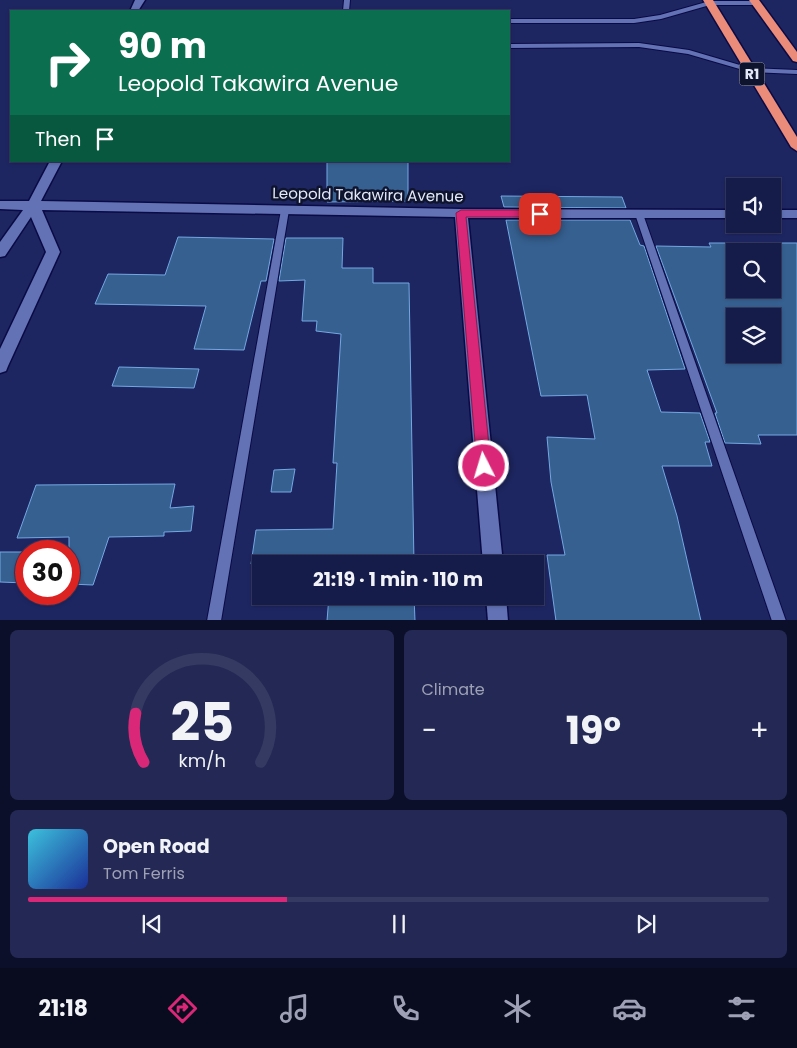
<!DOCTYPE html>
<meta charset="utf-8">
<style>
body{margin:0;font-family:Poppins,sans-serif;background:#232954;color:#f1f3f6;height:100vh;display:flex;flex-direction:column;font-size:19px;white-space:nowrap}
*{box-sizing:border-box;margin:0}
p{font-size:16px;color:#9ea1b5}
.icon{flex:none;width:28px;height:28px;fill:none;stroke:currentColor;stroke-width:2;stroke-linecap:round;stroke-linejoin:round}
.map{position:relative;height:620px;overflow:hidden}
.details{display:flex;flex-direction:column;gap:10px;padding:10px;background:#0c0f29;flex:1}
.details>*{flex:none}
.top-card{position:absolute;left:10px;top:10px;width:500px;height:152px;border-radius:0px;box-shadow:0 1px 4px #0004,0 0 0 1px #353a62;background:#0b6e4f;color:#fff;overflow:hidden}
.fabs{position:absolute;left:726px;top:178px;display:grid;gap:10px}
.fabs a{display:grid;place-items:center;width:55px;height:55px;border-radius:0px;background:#161c4a;box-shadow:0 1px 4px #0004,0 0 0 1px #353a62;font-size:25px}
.speed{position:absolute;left:15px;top:540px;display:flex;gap:10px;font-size:25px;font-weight:700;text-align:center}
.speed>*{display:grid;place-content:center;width:65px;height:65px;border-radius:50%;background:#161c4a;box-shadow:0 1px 4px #0004,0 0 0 1px #353a62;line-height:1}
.speed .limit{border:8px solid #d22;background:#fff;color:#111}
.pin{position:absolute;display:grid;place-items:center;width:42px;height:42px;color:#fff;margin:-21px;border-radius:10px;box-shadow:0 2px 8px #0006}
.me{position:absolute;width:55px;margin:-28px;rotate:355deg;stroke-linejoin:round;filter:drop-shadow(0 0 4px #0008)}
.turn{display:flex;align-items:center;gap:18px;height:105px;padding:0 25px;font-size:22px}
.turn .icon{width:65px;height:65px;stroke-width:2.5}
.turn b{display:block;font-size:35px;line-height:42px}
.then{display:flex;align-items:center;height:48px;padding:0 25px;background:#0003;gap:10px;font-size:19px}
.big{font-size:38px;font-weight:700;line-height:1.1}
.details .card{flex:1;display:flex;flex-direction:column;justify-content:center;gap:8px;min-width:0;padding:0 18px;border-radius:8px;background:#232954}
.details .dial{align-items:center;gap:0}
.dial svg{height:130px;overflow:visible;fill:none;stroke:#353a62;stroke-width:7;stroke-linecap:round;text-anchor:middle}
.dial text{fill:#f1f3f6;stroke:none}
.song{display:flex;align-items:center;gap:15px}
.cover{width:60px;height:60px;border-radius:8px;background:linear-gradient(135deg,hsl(190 70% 55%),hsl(230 70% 35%))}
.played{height:5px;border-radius:2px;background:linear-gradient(90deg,#db2777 35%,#353a62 35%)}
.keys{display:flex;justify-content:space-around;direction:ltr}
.heat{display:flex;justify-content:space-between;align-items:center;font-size:28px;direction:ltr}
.details .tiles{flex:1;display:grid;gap:10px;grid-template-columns:1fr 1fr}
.card:last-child{grid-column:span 2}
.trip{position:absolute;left:252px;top:555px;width:292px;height:50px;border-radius:0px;background:#161c4a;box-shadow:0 1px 4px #0004,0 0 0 1px #353a62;font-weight:700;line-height:50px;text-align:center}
.tab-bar{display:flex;height:80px;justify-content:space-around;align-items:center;background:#090b1e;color:#9ea1b5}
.tab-bar .icon{width:35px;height:35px}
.tab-bar .selected{color:#db2777}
.tab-bar b{font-size:22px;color:#f1f3f6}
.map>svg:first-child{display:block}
</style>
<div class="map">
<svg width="797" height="621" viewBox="0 0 797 621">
<rect width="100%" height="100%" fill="#1e2662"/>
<g fill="#366090" stroke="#73a8e4" fill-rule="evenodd">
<polygon points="327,161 408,161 408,201 327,202"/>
<polygon points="501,196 622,197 626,208 504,207"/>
<polygon points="506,220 630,220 640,245 644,246 685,369 647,370 661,412 700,413 710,442 705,442 712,466 662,466 677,516 701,621 556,621 547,555 565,555 551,482 547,437 595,439 587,395 541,396"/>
<polygon points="178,237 274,239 266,281 261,281 244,350 194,349 206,306 95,304 108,274 165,275"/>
<polygon points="286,238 343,238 342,268 373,268 373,283 409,283 414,564 251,564 256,530 333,529 337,463 333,463 341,334 316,331 317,321 302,321 305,280 279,281"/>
<path d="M709 243H735V295H772V243H797V435H758L761 444 725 443 715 413H717L656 246 711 247ZM735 316H772V354H735Z"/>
<polygon points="119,367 199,369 194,388 112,386"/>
<polygon points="295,469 291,492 271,492 274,470"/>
<polygon points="175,484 170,508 194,506 191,531 164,532 164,536 109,537 93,585 69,584 69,537 17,538 36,485"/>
<polygon points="0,552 26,552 26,583 0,582"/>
<polygon points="329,596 414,596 415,621 327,621"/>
</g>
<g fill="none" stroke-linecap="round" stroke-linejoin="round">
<g stroke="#0a0a44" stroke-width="2">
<g id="lane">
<polygon points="344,0 350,0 349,11 343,11"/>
<polygon points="710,1 756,1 759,3 756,5 710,5 661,19 634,23 509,23 509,19 634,19 660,15"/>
<polygon points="639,43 689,50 750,68 797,70 797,74 750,72 688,54 639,47 509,48 509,44"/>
<polygon points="285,207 289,210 221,621 207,621 281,210"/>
<polygon points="639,211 643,214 786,621 772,621 635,214"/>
</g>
</g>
<g stroke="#0a0a44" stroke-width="3">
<g id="street">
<polygon points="135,0 145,0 138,11 130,11"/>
<polygon points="50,161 62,161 41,201 461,209 735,210 735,218 468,218 503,564 483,564 455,217 42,210 60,252 8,366 6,371 0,373 0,349 46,252 31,217 5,256 0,257 0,242 23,210 0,209 0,201 29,201"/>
<rect x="772" y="210" width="25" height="8"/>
<polygon points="486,596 506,596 508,621 488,621"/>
</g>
</g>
<g stroke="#0a0a44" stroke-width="3">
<g id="highway">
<polygon points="703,0 713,0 797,137 797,151 791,147"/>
<polygon points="749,0 759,0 797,52 797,62 793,61"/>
</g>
</g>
<use href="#lane" fill="#6272b5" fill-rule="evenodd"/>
<use href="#street" fill="#6272b5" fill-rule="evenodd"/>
<use href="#highway" fill="#ea8c79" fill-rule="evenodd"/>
</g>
<polygon fill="#db2777" stroke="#8e194d" points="461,210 540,210 545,214 540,217 466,217 491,466 489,471 484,473 479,471 477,466 456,213"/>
<g text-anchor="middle" stroke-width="5" stroke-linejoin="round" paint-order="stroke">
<rect fill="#0f142e" stroke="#a4a9bb" stroke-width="1" x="739.5" y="62.5" width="25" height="23" rx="4"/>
<g font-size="14" font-weight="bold" fill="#e4e9f8">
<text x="752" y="79">R1</text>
</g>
<g font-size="15" fill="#e4e9f8" stroke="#0f142e">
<text transform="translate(368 195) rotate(1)" y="5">Leopold Takawira Avenue</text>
</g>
</g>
</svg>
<div class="fabs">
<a><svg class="icon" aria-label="sound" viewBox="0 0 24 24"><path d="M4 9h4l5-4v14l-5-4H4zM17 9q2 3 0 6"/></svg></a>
<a><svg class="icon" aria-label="search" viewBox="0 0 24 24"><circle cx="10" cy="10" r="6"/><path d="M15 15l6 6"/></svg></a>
<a><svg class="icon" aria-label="layers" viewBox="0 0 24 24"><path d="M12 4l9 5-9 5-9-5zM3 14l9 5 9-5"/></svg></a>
</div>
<div class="speed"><div class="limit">30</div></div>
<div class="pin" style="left:540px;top:214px;background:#d93025"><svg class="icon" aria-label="arrive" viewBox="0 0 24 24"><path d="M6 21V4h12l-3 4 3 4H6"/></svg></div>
<svg class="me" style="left:484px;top:466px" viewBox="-20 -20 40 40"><circle r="17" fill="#db2777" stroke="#fff" stroke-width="3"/><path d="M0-11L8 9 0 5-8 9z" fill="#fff"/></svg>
<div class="trip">21:19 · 1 min · 110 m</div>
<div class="top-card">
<div class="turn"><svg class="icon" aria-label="right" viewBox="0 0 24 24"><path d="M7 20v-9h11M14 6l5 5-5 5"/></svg><div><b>90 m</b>Leopold Takawira Avenue</div></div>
<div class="then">Then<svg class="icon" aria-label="arrive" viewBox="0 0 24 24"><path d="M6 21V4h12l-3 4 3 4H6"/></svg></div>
</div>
</div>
<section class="details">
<div class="tiles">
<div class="card dial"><svg viewBox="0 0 100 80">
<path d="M14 69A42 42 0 1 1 86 69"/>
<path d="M14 69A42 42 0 0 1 9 39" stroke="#db2777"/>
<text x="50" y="56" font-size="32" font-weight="700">25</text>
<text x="50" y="72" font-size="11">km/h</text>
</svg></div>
<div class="card"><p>Climate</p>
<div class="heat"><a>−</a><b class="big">19°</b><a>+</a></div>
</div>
<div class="card">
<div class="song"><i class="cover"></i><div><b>Open Road</b><p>Tom Ferris</p></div></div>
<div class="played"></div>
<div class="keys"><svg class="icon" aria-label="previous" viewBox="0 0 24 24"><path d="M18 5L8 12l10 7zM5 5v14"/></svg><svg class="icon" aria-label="pause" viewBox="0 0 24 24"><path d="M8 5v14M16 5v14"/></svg><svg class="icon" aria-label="next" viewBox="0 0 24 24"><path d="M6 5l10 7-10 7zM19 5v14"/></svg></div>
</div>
</div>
</section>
<nav class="tab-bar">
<b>21:18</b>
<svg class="icon selected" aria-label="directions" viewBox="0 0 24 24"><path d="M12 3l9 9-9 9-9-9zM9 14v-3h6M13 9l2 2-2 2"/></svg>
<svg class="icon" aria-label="music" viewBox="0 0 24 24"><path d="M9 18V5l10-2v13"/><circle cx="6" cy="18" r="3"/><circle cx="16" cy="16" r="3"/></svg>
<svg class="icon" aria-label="phone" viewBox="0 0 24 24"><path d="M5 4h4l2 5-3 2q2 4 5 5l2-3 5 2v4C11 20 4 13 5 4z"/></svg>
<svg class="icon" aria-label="climate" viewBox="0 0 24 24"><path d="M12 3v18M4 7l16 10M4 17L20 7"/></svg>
<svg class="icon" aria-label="car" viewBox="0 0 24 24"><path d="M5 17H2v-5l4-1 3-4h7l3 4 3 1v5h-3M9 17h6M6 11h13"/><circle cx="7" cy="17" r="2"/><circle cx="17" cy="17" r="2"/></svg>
<svg class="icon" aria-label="filters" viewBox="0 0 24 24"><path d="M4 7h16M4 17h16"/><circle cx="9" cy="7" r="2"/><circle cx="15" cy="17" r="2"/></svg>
</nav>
